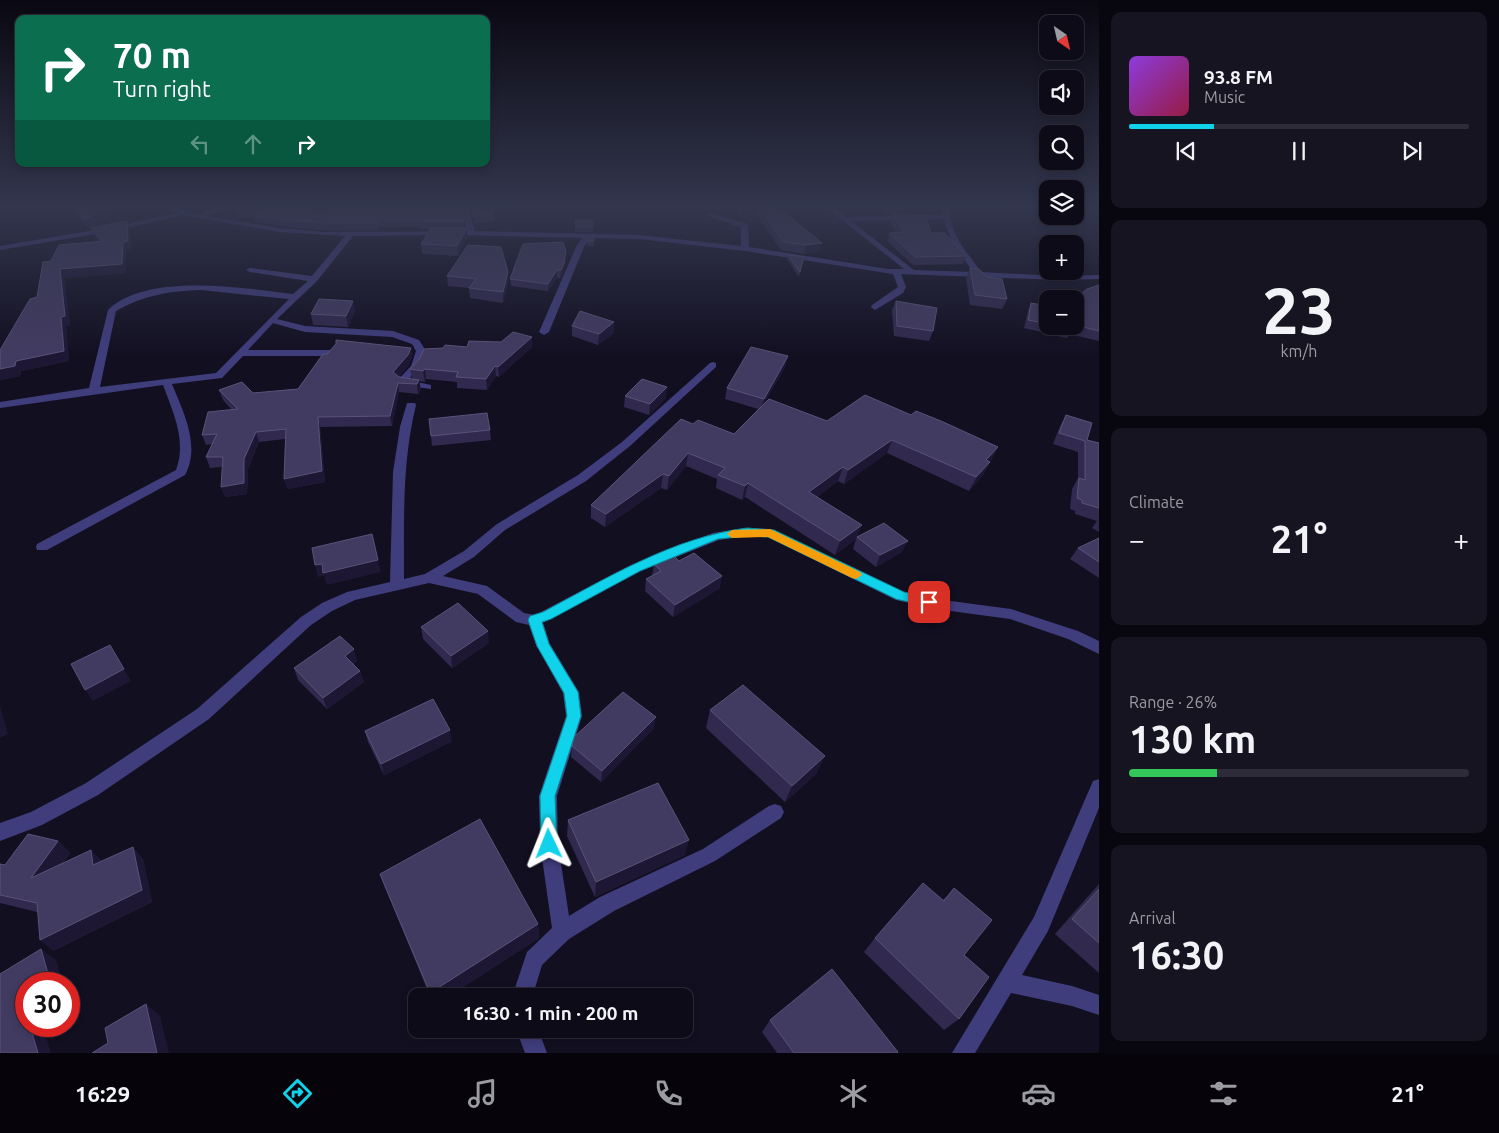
<!DOCTYPE html>
<meta charset="utf-8">
<style>
body{margin:0;font-family:Ubuntu,sans-serif;background:#171422;color:#f1f3f6;height:100vh;display:flex;flex-direction:column;font-size:19px;white-space:nowrap}
*{box-sizing:border-box;margin:0}
p{font-size:16px;color:#9b9ba2}
.icon{flex:none;width:28px;height:28px;fill:none;stroke:currentColor;stroke-width:2;stroke-linecap:round;stroke-linejoin:round}
.map{position:relative;flex:1;overflow:hidden}
.side{display:flex;flex-direction:column;gap:12px;padding:12px;background:#08060e;width:400px}
.side>*{flex:none}
.hud{position:absolute;left:15px;top:15px;width:475px;height:152px;border-radius:10px;box-shadow:0 2px 8px #0003,0 0 0 1px #2e2b38;background:#0b6e4f;color:#fff;overflow:hidden}
.needle{width:32px;rotate:146deg}
.fabs{position:absolute;left:1039px;top:15px;display:grid;gap:10px}
.fabs a{display:grid;place-items:center;width:45px;height:45px;border-radius:10px;background:#0e0b19;box-shadow:0 2px 8px #0003,0 0 0 1px #2e2b38;font-size:25px}
.speed{position:absolute;left:15px;top:972px;display:flex;gap:10px;font-size:25px;font-weight:700;text-align:center}
.speed>*{display:grid;place-content:center;width:65px;height:65px;border-radius:50%;background:#0e0b19;box-shadow:0 2px 8px #0003,0 0 0 1px #2e2b38;line-height:1}
.speed .limit{border:8px solid #d22;background:#fff;color:#111}
.pin{position:absolute;display:grid;place-items:center;width:42px;height:42px;color:#fff;margin:-21px;border-radius:10px;box-shadow:0 2px 8px #0006}
.me{position:absolute;width:55px;margin:-28px;rotate:358deg;stroke-linejoin:round;filter:drop-shadow(0 0 4px #0008)}
.turn{display:flex;align-items:center;gap:18px;height:105px;padding:0 15px;font-size:22px}
.turn .icon{width:65px;height:65px;stroke-width:2.5}
.turn b{display:block;font-size:35px;line-height:42px}
.lanes{display:flex;align-items:center;height:48px;padding:0 15px;background:#0003;justify-content:center;gap:25px;direction:ltr}
.lanes .off{opacity:.35}
.big{font-size:38px;font-weight:700;line-height:1.1}
.side .tile{flex:1;display:flex;flex-direction:column;justify-content:center;gap:8px;min-width:0;padding:0 18px;border-radius:10px;background:#171422}
.side .dial{align-items:center;gap:0}
.dial b{font-size:65px;line-height:1}
.song{display:flex;align-items:center;gap:15px}
.cover{width:60px;height:60px;border-radius:8px;background:linear-gradient(135deg,hsl(270 70% 55%),hsl(340 70% 35%))}
.played{height:5px;border-radius:2px;background:linear-gradient(90deg,#10d2ea 25%,#2e2b38 25%)}
.keys{display:flex;justify-content:space-around;direction:ltr}
.heat{display:flex;justify-content:space-between;align-items:center;font-size:28px;direction:ltr}
.charge{height:8px;border-radius:4px;background:linear-gradient(90deg,#34c759 26%,#2e2b38 0)}
.trip{position:absolute;left:408px;top:988px;width:285px;height:50px;border-radius:10px;background:#0e0b19;box-shadow:0 2px 8px #0003,0 0 0 1px #2e2b38;font-weight:700;line-height:50px;text-align:center}
.tab-bar{display:flex;height:80px;justify-content:space-around;align-items:center;background:#06040a;color:#9b9ba2}
.tab-bar .icon{width:35px;height:35px}
.tab-bar .selected{color:#10d2ea}
.tab-bar b{font-size:22px;color:#f1f3f6}
main{display:flex;flex:1;min-height:0}
.map>svg:first-child{display:block}
</style>
<main>
<div class="map">
<svg width="1099" height="1053" viewBox="0 0 1099 1053">
<rect width="100%" height="100%" fill="#120f21"/>
<g fill="none" stroke-linecap="round" stroke-linejoin="round">
<g fill="#403d7d" fill-rule="evenodd">
<path d="M168 208H179L201 215 202 213 218 208H232L205 216 280 228 324 232 467 231 461 208H468L475 231 639 235 741 246V227L707 216V214L709 213 748 224 749 247 888 269H904L827 208H835L846 217 942 215 943 208H949C949 234 968 253 981 272L1059 276 1099 275V279L1059 280 901 274 906 287 903 293 875 310 871 307 872 305 898 287 893 274 745 251 639 239 590 238 584 247 549 332 544 335 539 332 576 247 582 238 453 235 353 236 317 281 277 319 305 326 393 331 419 340 426 351 420 367 408 380 431 385V389L401 385 396 382 411 366 416 351 412 344 392 337 305 332 273 323 248 350H331L336 353 331 356H243L222 378 172 384C183 411 201 446 185 475L47 550H37L36 547 37 544 176 470C187 441 173 412 163 385L0 408V402L89 388 108 310C146 272 245 288 293 294L308 281 250 272 246 270 250 268 312 276 345 236 280 232 183 215 113 231 0 250V246L113 227 177 213ZM943 219 953 243 973 272 914 270 851 221ZM201 290 289 299 216 373 100 387 116 311C144 295 170 291 201 290Z"/>
<path d="M713 362 716 363V367L630 446 586 481 505 530 474 557 443 576 487 586 524 613 535 615 631 565 713 533 747 528 770 529 904 592 943 600 1011 609 1078 631 1099 641V654L1068 639 1010 619 943 610 896 600 768 537 747 536 719 540 641 571 543 623 550 644 579 692 582 716 557 796 558 844 569 916 600 897 703 849 769 806 775 804 781 806 784 812 781 818 715 861 614 911 569 939 542 965 535 988V996H515V988L527 952 552 928 540 844 539 796 566 716 563 693 536 645 529 625 516 622 478 594 429 583 355 600 332 611 311 625 209 719 98 795 42 825 0 841V823L31 812 86 783 197 709 301 617 322 603 347 592 390 582 393 472 400 427 407 403H415L416 405C402 462 404 520 404 579L425 574 464 551 497 524 578 475 622 442 710 363Z"/>
<polygon points="1099,779 1099,808 1048,931 1022,975 1072,986 1099,995 1099,1015 1072,1006 1011,993 975,1053 952,1053 1034,917 1093,781"/>
<polygon points="516,1029 538,1029 547,1053 525,1053"/>
</g>
</g>
<g fill="#31294e">
<polygon points="71,208 121,208 89,229"/>
<polygon points="236,208 313,208 317,212 464,222 464,228 467,237 458,256 422,254 421,244 431,229 422,229 421,227 379,227 379,230 324,230 288,227 255,222 254,217 239,217"/>
<polygon points="470,208 494,208 494,222 475,223"/>
<polygon points="732,208 787,208 781,210 820,251 804,254 781,250 757,215 741,217"/>
<polygon points="879,208 903,208 904,209 902,214 883,214"/>
<polygon points="891,214 931,233 966,256 963,264 913,265 887,241 889,233 896,232 889,222"/>
<polygon points="575,220 593,227 593,232 575,232"/>
<polygon points="91,228 130,229 131,250 126,251 126,273 64,278 70,326 66,326 69,361 21,371 20,376 0,380 0,350 37,297 99,241 95,236"/>
<rect x="587" y="241" width="7" height="5"/>
<polygon points="566,251 564,270 560,278 557,278 548,291 511,286 510,279"/>
<polygon points="788,255 804,257 799,277 787,259"/>
<polygon points="970,268 1007,299 1002,309 970,305 966,278"/>
<polygon points="508,272 508,282 503,303 470,298 469,288 448,286 447,276"/>
<polygon points="1099,285 1099,341 1069,334 1067,338 1024,328 1028,311 1031,303 1048,306 1048,326 1075,326 1075,299"/>
<polygon points="896,301 933,331 929,341 894,336 892,310"/>
<polygon points="355,311 348,327 313,325 311,314"/>
<polygon points="572,326 614,333 598,345 572,336"/>
<polygon points="532,337 532,347 499,377 496,376 487,390 457,388 457,382 426,379 425,382 419,381 421,390 418,394 399,392 392,426 320,427 325,482 288,489 284,479 285,439 259,442 248,469 247,494 225,497 221,487 222,467 210,468 206,457 212,444 206,445 202,435 232,410 223,400 219,390 253,393 298,389 327,354 411,348 412,357 409,365 399,377 412,379 410,369 467,347"/>
<polygon points="788,356 785,367 765,402 827,421 911,415 998,447 983,475 969,491 887,453 844,484 838,481 817,497 858,536 902,552 876,567 853,549 856,539 835,555 745,497 742,500 716,488 717,479 686,466 667,490 661,488 605,527 591,518 591,505 693,424 734,434 758,409 725,399 727,388"/>
<polygon points="625,396 666,398 649,415 624,407"/>
<polygon points="1066,415 1087,440 1099,443 1099,532 1092,528 1097,521 1075,514 1075,511 1070,509 1072,489 1078,478 1078,452 1053,444 1060,426"/>
<polygon points="429,419 490,430 491,440 432,446"/>
<polygon points="1099,538 1099,578 1070,559 1078,548"/>
<polygon points="679,561 720,588 673,617 645,591 646,579 652,576 654,564"/>
<polygon points="421,627 489,643 452,668 423,639"/>
<polygon points="357,661 353,664 360,671 364,682 327,709 298,680 294,668"/>
<polygon points="710,710 817,773 785,802 706,728"/>
<polygon points="654,728 601,782 571,757 572,746"/>
<polygon points="365,731 452,741 384,775 368,742"/>
<polygon points="568,820 685,855 595,897 567,836"/>
<polygon points="58,841 70,853 63,863 102,861 143,859 152,902 53,951 37,912 0,903 0,864 5,865"/>
<polygon points="380,874 538,924 539,938 449,996 430,996 385,888"/>
<polygon points="1099,884 1099,973 1055,934"/>
<polygon points="954,888 964,955 959,1019 944,1030 864,952 875,938 943,900"/>
<polygon points="770,1020 897,1053 777,1053 762,1032"/>
</g>
<g fill="#1d1734">
<polygon points="103,208 121,208 89,229 85,220"/>
<polygon points="747,208 758,208 757,215 741,217 743,209"/>
<polygon points="127,221 130,229 131,250 126,251 126,273 64,278 70,326 66,326 69,361 21,371 20,376 0,380 0,369 16,361 61,317 60,269 123,242"/>
<polygon points="467,228 467,237 458,256 457,246"/>
<polygon points="822,243 820,251 804,254 806,245"/>
<polygon points="566,251 564,270 560,278 561,270"/>
<polygon points="557,270 557,278 548,291 548,284"/>
<polygon points="508,272 508,282 503,303 503,292"/>
<polygon points="353,301 355,311 348,327 346,316"/>
<polygon points="614,322 614,333 598,345 599,334"/>
<polygon points="532,337 532,347 499,377 498,367"/>
<polygon points="411,348 412,357 409,365 394,382 393,372"/>
<polygon points="788,356 785,367 761,410 764,399"/>
<polygon points="495,366 496,376 487,390 486,379"/>
<polygon points="425,369 426,379 425,382 423,371"/>
<polygon points="419,380 421,390 418,394 417,384"/>
<polygon points="398,383 399,392 392,426 390,416"/>
<polygon points="667,387 666,398 649,415 650,404"/>
<polygon points="318,417 320,427 325,482 288,489 284,479"/>
<polygon points="256,432 259,442 248,469 247,494 225,497 221,487 244,459"/>
<polygon points="892,440 887,453 844,484 848,470"/>
<polygon points="998,447 983,475 969,491 986,460"/>
<polygon points="688,453 686,466 667,490 669,476"/>
<polygon points="843,467 838,481 805,506 809,492"/>
<polygon points="663,474 661,488 605,527 606,514"/>
<polygon points="748,483 745,497 742,500 745,486"/>
<polygon points="862,525 856,539 835,555 840,541"/>
<polygon points="908,541 902,552 876,567 880,555"/>
<polygon points="378,560 381,572 327,585 324,576 318,577 315,565 322,564"/>
<polygon points="722,576 720,588 673,617 675,605"/>
<polygon points="488,631 489,643 452,668 451,656"/>
<polygon points="110,645 131,681 93,701 85,690"/>
<polygon points="354,649 357,661 348,667 345,656"/>
<polygon points="360,671 364,682 327,709 323,698"/>
<polygon points="0,706 8,734 0,738"/>
<polygon points="656,717 654,728 601,782 602,771"/>
<polygon points="450,730 452,741 384,775 381,764"/>
<polygon points="825,756 817,773 785,802 792,786"/>
<polygon points="689,840 685,855 595,897 596,882"/>
<polygon points="58,841 70,853 43,889 31,878"/>
<polygon points="133,847 143,859 152,902 53,951 40,940"/>
<polygon points="91,850 102,861 93,865"/>
<polygon points="538,924 539,938 449,996 431,996 430,993"/>
<polygon points="41,949 56,960 63,984 51,984"/>
<polygon points="146,1004 160,1016 169,1053 157,1053"/>
<polygon points="69,1005 72,1016 69,1018"/>
<polygon points="30,1026 56,1026 45,1034 51,1053 38,1053"/>
</g>
<g fill="#423b61" stroke="#5a5379">
<polygon points="75,208 103,208 85,220"/>
<polygon points="238,208 313,208 317,212 329,208 460,208 464,222 421,222 421,220 378,220 378,223 323,223 286,220 253,215 260,210 237,210"/>
<polygon points="472,208 493,208 493,215 474,216"/>
<polygon points="760,208 779,208 822,243 806,245 783,242"/>
<polygon points="884,208 903,208 904,209 885,210"/>
<polygon points="891,214 925,215 931,233 945,233 966,256 915,257 889,233 904,232"/>
<polygon points="575,220 593,220 593,227 576,227"/>
<polygon points="127,221 128,241 123,242 122,264 60,269 65,316 61,317 64,351 16,361 15,366 0,369 0,350 30,299 37,297 43,262 51,261 59,245 103,241 91,228"/>
<polygon points="431,228 467,228 457,246 421,244"/>
<polygon points="594,235 594,241 587,241"/>
<polygon points="563,242 566,251 564,263 561,270 557,270 548,284 510,279 523,244"/>
<polygon points="468,245 501,247 508,272 503,292 469,288 476,279 447,276"/>
<polygon points="788,255 804,257 800,272"/>
<polygon points="970,268 979,269 987,277 1002,279 1007,299 975,295"/>
<polygon points="1099,285 1099,331 1075,325 1075,299 1087,289"/>
<polygon points="319,299 353,301 346,316 311,314"/>
<polygon points="896,301 937,308 933,331 897,326"/>
<polygon points="1031,303 1048,306 1048,324 1028,320"/>
<polygon points="580,311 614,322 599,334 572,326"/>
<polygon points="1059,326 1072,326 1072,329"/>
<polygon points="513,332 532,337 498,367 495,366 486,379 456,377 458,372 425,369 423,371 410,369 420,358 424,349 443,348 445,345 467,347 469,341 501,342"/>
<polygon points="336,340 411,348 408,355 393,372 399,377 419,380 417,384 398,383 390,416 318,417 322,471 284,479 286,429 256,432 244,459 244,483 221,487 223,457 206,457 217,434 202,435 208,412 238,409 219,390 242,382 253,393 298,389 323,354 327,354 336,344"/>
<polygon points="751,347 788,356 764,399 727,388"/>
<polygon points="642,379 667,387 650,404 625,396"/>
<polygon points="865,395 911,415 916,411 941,421 998,447 986,460 990,462 976,477 892,440 848,470 843,467 809,492 862,525 840,541 748,483 745,486 718,475 725,468 688,453 669,476 663,474 606,514 591,505 681,419 693,424 698,420 734,434 769,399 827,421"/>
<polygon points="487,413 490,430 431,436 429,419"/>
<polygon points="1066,415 1092,423 1087,440 1099,443 1099,508 1082,503 1082,500 1077,498 1079,478 1085,480 1085,441 1059,433"/>
<polygon points="884,523 908,541 880,555 857,537"/>
<polygon points="372,534 378,560 323,573 322,564 315,565 312,548"/>
<polygon points="1099,538 1099,562 1078,548"/>
<polygon points="694,553 722,576 675,605 646,579 661,571 654,564 672,554 679,561"/>
<polygon points="458,603 488,631 451,656 421,627"/>
<polygon points="340,636 354,649 345,656 360,671 323,698 294,668"/>
<polygon points="110,645 124,669 85,690 71,664"/>
<polygon points="743,685 825,756 792,786 710,710"/>
<polygon points="623,692 656,717 602,771 572,746 574,737"/>
<polygon points="433,699 450,730 381,764 365,731"/>
<polygon points="658,783 689,840 596,882 568,820"/>
<polygon points="480,819 538,924 430,993 380,874"/>
<polygon points="28,834 58,841 31,878 91,850 93,865 133,847 142,890 40,940 37,903 0,895 0,864 5,865"/>
<polygon points="923,883 944,901 954,888 992,920 964,955 989,977 959,1019 875,938"/>
<polygon points="1099,889 1099,943 1072,919"/>
<polygon points="41,949 51,984 26,984 26,1026 30,1026 38,1053 0,1053 0,974"/>
<polygon points="832,969 898,1052 897,1053 794,1053 770,1020"/>
<polygon points="146,1004 157,1053 92,1053 108,1043 105,1028"/>
</g>
<linearGradient id="sky" x2="0" y2="1"><stop stop-color="#0a0812"/><stop offset="0.58" stop-color="#33374e"/><stop offset="1" stop-color="#33374e" stop-opacity="0"/></linearGradient>
<rect width="1099" height="356" fill="url(#sky)"/>
<path fill="#10d2ea" stroke="#0a8898" d="M747 528 774 530 904 592 933 599 935 602 929 607 896 599 768 537 747 536 718 539 640 571 551 619 542 622 549 644 578 692 581 716 555 796 557 844 555 850 549 852 543 850 541 844 540 796 567 716 564 693 537 646 528 620 530 616 543 612C607 578 674 537 747 528Z"/>
<polygon fill="#f59e0b" points="770,529 860,572 862,575 856,579 852,578 768,537 732,538 727,534 732,530"/>
</svg>
<div class="fabs">
<a><svg class="needle" viewBox="-14 -14 28 28"><path d="M0-13l5 13h-10z" fill="#e53935"/><path d="M0 13l5-13h-10z" fill="#9b9ba2"/></svg></a>
<a><svg class="icon" aria-label="sound" viewBox="0 0 24 24"><path d="M4 9h4l5-4v14l-5-4H4zM17 9q2 3 0 6"/></svg></a>
<a><svg class="icon" aria-label="search" viewBox="0 0 24 24"><circle cx="10" cy="10" r="6"/><path d="M15 15l6 6"/></svg></a>
<a><svg class="icon" aria-label="layers" viewBox="0 0 24 24"><path d="M12 4l9 5-9 5-9-5zM3 14l9 5 9-5"/></svg></a>
<a>+</a>
<a>−</a>
</div>
<div class="speed"><div class="limit">30</div></div>
<div class="pin" style="left:929px;top:602px;background:#d93025"><svg class="icon" aria-label="arrive" viewBox="0 0 24 24"><path d="M6 21V4h12l-3 4 3 4H6"/></svg></div>
<svg class="me" style="left:549px;top:844px" viewBox="-20 -20 40 40"><path d="M0-17L14 15 0 8-14 15z" fill="#10d2ea" stroke="#fff" stroke-width="4"/></svg>
<div class="trip">16:30 · 1 min · 200 m</div>
<div class="hud">
<div class="turn"><svg class="icon" aria-label="right" viewBox="0 0 24 24"><path d="M7 20v-9h11M14 6l5 5-5 5"/></svg><div><b>70 m</b>Turn right</div></div>
<div class="lanes"><svg class="icon off" aria-label="left" viewBox="0 0 24 24"><path d="M17 20v-9H6M10 6l-5 5 5 5"/></svg><svg class="icon off" aria-label="ahead" viewBox="0 0 24 24"><path d="M12 20V5M6 11l6-6 6 6"/></svg><svg class="icon" aria-label="right" viewBox="0 0 24 24"><path d="M7 20v-9h11M14 6l5 5-5 5"/></svg></div>
</div>
</div>
<section class="side">
<div class="tile">
<div class="song"><i class="cover"></i><div><b>93.8 FM</b><p>Music</p></div></div>
<div class="played"></div>
<div class="keys"><svg class="icon" aria-label="previous" viewBox="0 0 24 24"><path d="M18 5L8 12l10 7zM5 5v14"/></svg><svg class="icon" aria-label="pause" viewBox="0 0 24 24"><path d="M8 5v14M16 5v14"/></svg><svg class="icon" aria-label="next" viewBox="0 0 24 24"><path d="M6 5l10 7-10 7zM19 5v14"/></svg></div>
</div>
<div class="tile dial"><b>23</b><p>km/h</p></div>
<div class="tile"><p>Climate</p>
<div class="heat"><a>−</a><b class="big">21°</b><a>+</a></div>
</div>
<div class="tile"><p>Range · 26%</p><b class="big">130 km</b><div class="charge"></div></div>
<div class="tile"><p>Arrival</p><b class="big">16:30</b></div>
</section>
</main>
<nav class="tab-bar">
<b>16:29</b>
<svg class="icon selected" aria-label="directions" viewBox="0 0 24 24"><path d="M12 3l9 9-9 9-9-9zM9 14v-3h6M13 9l2 2-2 2"/></svg>
<svg class="icon" aria-label="music" viewBox="0 0 24 24"><path d="M9 18V5l10-2v13"/><circle cx="6" cy="18" r="3"/><circle cx="16" cy="16" r="3"/></svg>
<svg class="icon" aria-label="phone" viewBox="0 0 24 24"><path d="M5 4h4l2 5-3 2q2 4 5 5l2-3 5 2v4C11 20 4 13 5 4z"/></svg>
<svg class="icon" aria-label="climate" viewBox="0 0 24 24"><path d="M12 3v18M4 7l16 10M4 17L20 7"/></svg>
<svg class="icon" aria-label="car" viewBox="0 0 24 24"><path d="M5 17H2v-5l4-1 3-4h7l3 4 3 1v5h-3M9 17h6M6 11h13"/><circle cx="7" cy="17" r="2"/><circle cx="17" cy="17" r="2"/></svg>
<svg class="icon" aria-label="filters" viewBox="0 0 24 24"><path d="M4 7h16M4 17h16"/><circle cx="9" cy="7" r="2"/><circle cx="15" cy="17" r="2"/></svg>
<b>21°</b>
</nav>
